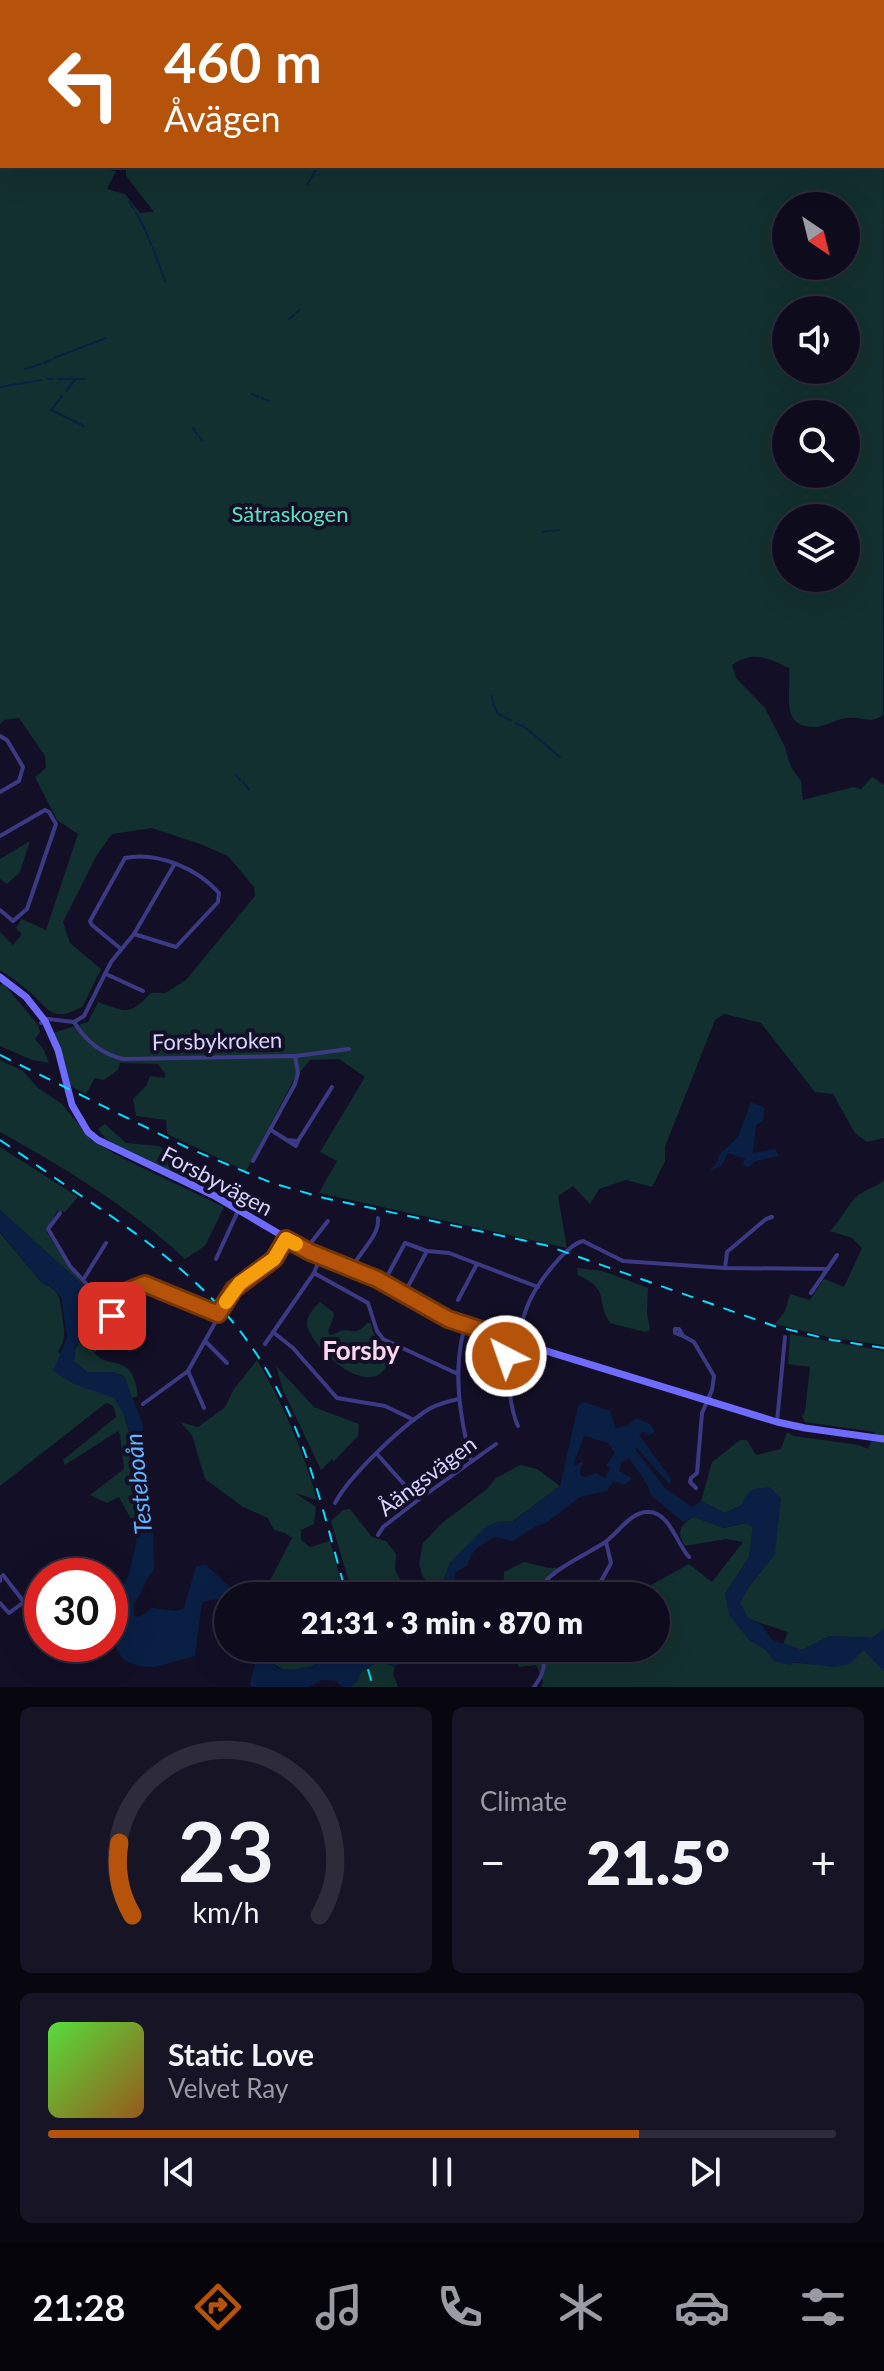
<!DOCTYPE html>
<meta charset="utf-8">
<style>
body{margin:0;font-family:Lato,sans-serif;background:#171425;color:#f1f3f6;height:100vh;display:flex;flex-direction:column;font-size:30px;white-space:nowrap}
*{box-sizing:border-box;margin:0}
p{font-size:26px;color:#9b9ba3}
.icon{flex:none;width:44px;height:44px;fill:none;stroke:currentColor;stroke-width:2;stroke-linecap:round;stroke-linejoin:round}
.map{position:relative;height:1687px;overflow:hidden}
.panel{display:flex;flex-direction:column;gap:20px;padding:20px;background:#08060f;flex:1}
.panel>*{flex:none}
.hud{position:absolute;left:0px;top:0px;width:884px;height:168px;box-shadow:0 8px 32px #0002,0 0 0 2px #2e2b3b;background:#b45309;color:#fff;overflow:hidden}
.needle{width:52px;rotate:145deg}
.tools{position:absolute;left:772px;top:192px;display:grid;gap:16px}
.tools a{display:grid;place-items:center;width:88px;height:88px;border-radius:50%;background:#0e0b1c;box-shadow:0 8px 32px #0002,0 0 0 2px #2e2b3b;font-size:40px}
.speed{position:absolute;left:24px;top:1558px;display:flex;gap:16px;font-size:40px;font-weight:700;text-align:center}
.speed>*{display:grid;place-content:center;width:104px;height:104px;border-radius:50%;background:#0e0b1c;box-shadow:0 8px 32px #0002,0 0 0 2px #2e2b3b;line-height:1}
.speed .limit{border:12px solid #d22;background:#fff;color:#111}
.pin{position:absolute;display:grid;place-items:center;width:68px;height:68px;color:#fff;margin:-34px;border-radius:16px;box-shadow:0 4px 12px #0006}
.me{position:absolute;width:88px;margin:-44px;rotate:319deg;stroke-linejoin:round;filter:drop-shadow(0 0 6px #0008)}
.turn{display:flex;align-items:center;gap:28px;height:168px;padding:0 32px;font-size:36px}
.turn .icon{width:104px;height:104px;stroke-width:2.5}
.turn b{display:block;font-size:56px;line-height:68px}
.big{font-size:60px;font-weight:800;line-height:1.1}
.panel .tile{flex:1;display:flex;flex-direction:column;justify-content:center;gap:12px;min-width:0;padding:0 28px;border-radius:12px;background:#171425}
.panel .dial{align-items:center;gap:0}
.dial svg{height:208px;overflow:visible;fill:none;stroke:#2e2b3b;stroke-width:7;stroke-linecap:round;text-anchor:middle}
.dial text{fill:#f1f3f6;stroke:none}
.song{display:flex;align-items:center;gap:24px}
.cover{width:96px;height:96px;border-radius:12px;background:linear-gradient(135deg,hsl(110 70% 55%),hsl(30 70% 35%))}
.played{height:8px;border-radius:4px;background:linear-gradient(90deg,#b45309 75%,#2e2b3b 75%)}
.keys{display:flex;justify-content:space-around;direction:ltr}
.heat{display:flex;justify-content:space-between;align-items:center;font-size:44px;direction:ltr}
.panel .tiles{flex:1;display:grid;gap:20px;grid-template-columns:1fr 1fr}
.tile:last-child{grid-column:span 2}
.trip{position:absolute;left:214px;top:1582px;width:456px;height:80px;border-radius:40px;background:#0e0b1c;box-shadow:0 8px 32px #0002,0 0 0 2px #2e2b3b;font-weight:800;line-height:80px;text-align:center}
.tabs{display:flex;height:128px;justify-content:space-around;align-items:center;background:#06040b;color:#9b9ba3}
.tabs .icon{width:56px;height:56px}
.tabs .on{color:#b45309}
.tabs b{font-size:36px;color:#f1f3f6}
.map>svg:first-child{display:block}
</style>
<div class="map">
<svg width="884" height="1687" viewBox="0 0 884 1687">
<rect width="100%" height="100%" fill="#130f26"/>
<g fill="#12302f" fill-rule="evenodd">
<path d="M741 0H884L883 715C871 725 861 716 847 718 836 719 827 726 816 727 778 729 792 690 789 668 768 658 753 650 732 665L736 678 765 708 785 747 791 767 801 781 803 800 853 787 861 789 872 777 884 785V1138L867 1142 855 1133 833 1094 815 1092 761 1023 724 1014 715 1020 665 1147V1161L652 1187 626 1180 599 1189 590 1204 573 1186 558 1196 567 1248 319 1193 337 1161 320 1152 365 1077 339 1059 310 1060 294 1079 246 1171 167 1134 166 1120 136 1116 133 1099 146 1086 150 1076 164 1078 166 1075 158 1064 120 1063 118 1070 104 1080 95 1078 86 1094 70 1086 53 1033 88 1022 98 1002C127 1012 129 1016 151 993H165L186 980 255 896 254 887 228 856 200 844 152 828 112 834 97 855 63 922 70 943 101 969 83 1006C56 1022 51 1013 32 994 22 985 11 977 0 970V932L13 945 22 934 16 928 22 919 46 930 78 834 57 820 35 777 46 768 45 756 19 718 4 720 0 724V170L24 166H83L116 171 107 189 125 194 140 213 154 212 126 176V166H882V2H735ZM786 206H846V266H786ZM786 310H846V370H786ZM786 414H846V474H786ZM786 518H846V578H786Z"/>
<polygon points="30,841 20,872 7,884 0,879 0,859"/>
<polygon points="3,983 38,1025 40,1032 35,1039 44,1050 49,1063 32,1060 0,1046 0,985"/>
<path d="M0 1060 23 1071 38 1088 62 1104 91 1140 124 1159 224 1207 205 1246 185 1259C131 1208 65 1168 0 1132Z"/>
<path d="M105 1124 126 1143 159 1146 191 1163 202 1165 206 1169V1176L200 1182H191C169 1172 109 1149 98 1129Z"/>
<path d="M0 1147 78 1197 65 1212 57 1211 46 1231 69 1267 94 1297 102 1301H114L92 1348C105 1375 132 1346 138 1396L132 1398 124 1376 112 1372H87L74 1361 75 1349 88 1330C83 1315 89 1302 84 1286L0 1210Z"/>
<path d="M884 1180V1345L832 1338 775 1324 785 1311 790 1294 810 1300 824 1279 844 1287 862 1248 852 1238 830 1231C840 1221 846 1208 855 1198 862 1190 876 1188 884 1180Z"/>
<path d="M0 1233 42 1283C59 1290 60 1297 62 1314 64 1331 67 1337 58 1352L114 1397 123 1412 129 1432 137 1530 119 1497 107 1503 90 1495 124 1469 120 1435 118 1431 65 1465 63 1460 116 1417C115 1408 114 1405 106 1403L0 1486Z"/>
<path d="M577 1268 603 1271 648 1288 647 1313 650 1330 645 1332 610 1323C595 1300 611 1290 578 1275Z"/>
<path d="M320 1302 333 1312 334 1316 328 1331 330 1335C334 1335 337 1332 341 1331 353 1328 356 1337 367 1323H371C372 1329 374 1336 378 1340 382 1345 390 1346 391 1353 391 1354 388 1363 387 1365 370 1400 315 1351 308 1328 304 1318 314 1308 320 1302Z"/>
<polygon points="790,1334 884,1351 884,1629 872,1638 830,1636 802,1650 783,1644 788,1632 748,1619 740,1603 748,1588 775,1554 742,1505 725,1513 701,1501 712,1462 740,1440 747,1440 756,1455 781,1449 787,1432 794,1436 859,1445 868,1449 875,1432 805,1422 802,1416 805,1412 810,1367 788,1364"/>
<path d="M257 1360C284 1405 303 1450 317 1500L295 1493 316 1507 314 1524 301 1530V1540L310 1547 330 1541 345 1596H262L292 1538 285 1533 274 1530 268 1518 243 1507 205 1479 192 1435 180 1422 198 1427 225 1407 234 1389Z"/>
<polygon points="276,1366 314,1407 359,1424 358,1436 333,1462 332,1459 321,1470 283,1390"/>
<polygon points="520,1465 537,1469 560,1486 513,1521 498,1522 485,1528 450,1563 438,1596 353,1596 331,1521 343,1510 350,1509 372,1537 386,1541 396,1554 395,1570 405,1589 413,1593 425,1589 428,1583 422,1575 419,1563 423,1543 442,1523 486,1490 496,1478"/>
<path d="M694 1517 724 1528 746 1523 753 1526 749 1557 725 1594 749 1640 765 1649 774 1661 820 1665 863 1649 884 1671V1687H541L543 1681 536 1665 519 1667 511 1648H541L544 1658 563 1648H656V1596H631L689 1564 712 1582 743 1542 726 1539 685 1546C676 1532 680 1524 694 1517Z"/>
<polygon points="524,1562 549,1568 561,1567 541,1583 534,1596 503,1596 504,1572"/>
<path d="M273 1648H359C344 1660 338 1654 322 1659 314 1662 319 1663 311 1667 300 1672 282 1672 273 1663Z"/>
<polygon points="380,1661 395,1667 393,1674 398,1687 350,1687 358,1680 360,1672"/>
</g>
<g fill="#0a1f44" fill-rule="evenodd">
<polygon points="751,1102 765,1108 763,1121 756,1125 753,1153 775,1149 779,1156 756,1161 748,1167 743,1165 745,1159 728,1153 721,1166 709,1171 716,1164 720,1154 738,1137"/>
<path d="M0 1210 84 1286C89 1302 82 1315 88 1330L75 1348 74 1361 87 1372H113L124 1377 143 1425 148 1492 153 1513 154 1570C144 1579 144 1593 134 1603V1615L138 1617 153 1608 176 1611 184 1608 196 1566 206 1565 240 1596H228V1603L222 1598 202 1602 195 1656 155 1667 138 1666 124 1660 117 1650 110 1615 113 1599 128 1578 136 1545 137 1515 130 1476 129 1432 123 1412 114 1398 74 1384 53 1371 67 1337 61 1297 51 1287 42 1283 0 1232Z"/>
<path d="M584 1402 610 1411 616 1428 629 1425 636 1418 650 1424 655 1432 649 1435 643 1432 639 1435 671 1479 670 1485 637 1448 635 1449 665 1488 692 1507 701 1501 725 1513 742 1505C746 1489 755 1488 770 1487L781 1498 775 1554 748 1588 740 1603 748 1618 762 1625 772 1640 802 1650 830 1636 872 1638 884 1629V1671L864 1650 848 1665 833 1667 794 1662 790 1665 774 1661 765 1649 749 1640 729 1615 725 1594 749 1557 753 1526 746 1523 724 1528 694 1517 683 1522 651 1495 647 1484 629 1458 622 1462 619 1471 632 1478 626 1484 613 1482 606 1491 580 1497 546 1523 536 1526 513 1541 496 1537C482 1544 471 1549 468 1565L456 1572 452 1591 455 1596H438L450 1563 485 1527 498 1522 514 1521 560 1486 578 1406ZM584 1436 608 1443 615 1453 606 1465 610 1469 605 1478 596 1473 586 1477 581 1476 580 1471 583 1463 581 1462 575 1466 574 1463Z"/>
<polygon points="259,1648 273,1648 273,1663 278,1668 291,1670 312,1666 324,1657 347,1656 362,1648 419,1648 395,1667 380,1661 361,1672 358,1680 350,1687 342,1687 336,1681 322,1680 309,1687 251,1687 250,1683"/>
</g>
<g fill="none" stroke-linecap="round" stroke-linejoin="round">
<g stroke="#0a1f44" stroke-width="2">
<polyline points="311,178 317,168"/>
<polyline points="307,184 310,180"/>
<polyline points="129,202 134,209"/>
<polyline points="136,212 145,230"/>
<polyline points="146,232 151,244"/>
<polyline points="153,248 165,281"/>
<polyline points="296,313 300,310"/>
<polyline points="289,319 294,315"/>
<polyline points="54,358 106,338"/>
<polyline points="44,363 51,360"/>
<polyline points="25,369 41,364"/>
<polyline points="47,379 52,379"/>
<polyline points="58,379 84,379"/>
<polyline points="0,387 41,380"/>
<polyline points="66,391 75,380"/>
<polyline points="252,394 258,397"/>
<polyline points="62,396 51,410 84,426"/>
<polyline points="262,398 269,401"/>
<polyline points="193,428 197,434"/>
<polyline points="199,436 202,440"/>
<polyline points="550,531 559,530"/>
<polyline points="542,532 548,531"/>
<polyline points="491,696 493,701"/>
<polyline points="493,703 498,714 511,720"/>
<polyline points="516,723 526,728 560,757"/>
<polyline points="236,775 240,780"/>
<polyline points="243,782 249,790"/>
</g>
<g stroke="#3d3a85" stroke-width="4">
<polyline points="656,0 656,2"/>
<polyline points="151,2 155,0"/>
<polyline points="455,2 455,0"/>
<polyline points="0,736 7,740 23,767 19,781 0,792"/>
<polyline points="0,836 45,810 49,812 56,824 27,909 13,921 0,910"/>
<path d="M121 949 92 925 90 921 125 858C157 851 198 869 219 893L218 902 176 947 134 934"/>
<polyline points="106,974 143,991"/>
<path d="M74 1022C85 1040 102 1054 123 1059L295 1056 298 1073 295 1084 253 1161"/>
<polyline points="41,1023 48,1019 74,1022 84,1016 111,962 134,934 174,865"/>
<polyline points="295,1056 349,1049"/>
<polyline points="271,1130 296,1146 298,1141 287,1140"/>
<polyline points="298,1141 332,1087"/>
<polyline points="60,1213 48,1229 70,1266 83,1280"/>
<path d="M106 1243 83 1280C106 1310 116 1292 145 1284L218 1314"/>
<polyline points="306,1249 328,1221"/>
<polyline points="216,1259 238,1211"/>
<path d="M352 1268C359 1252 380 1236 378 1218"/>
<polyline points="725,1268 727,1252 766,1219 772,1217"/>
<polyline points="314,1273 368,1303 377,1331 383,1339 458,1374"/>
<polyline points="384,1282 405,1243 427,1251 449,1253 538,1287"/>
<polyline points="811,1293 837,1255"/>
<polyline points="404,1294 427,1251"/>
<polyline points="458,1300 477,1264"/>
<path d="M465 1326C452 1370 460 1418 471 1461"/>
<polyline points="273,1332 293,1348 337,1398 385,1406 414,1420"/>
<polyline points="683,1336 675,1333 675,1329 679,1329 683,1336 694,1342 714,1376 712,1390 702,1413 697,1473 691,1478 690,1482 696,1488"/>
<path d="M509 1339C505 1360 509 1407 518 1426"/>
<polyline points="205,1341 227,1363"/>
<path d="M516 1342C521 1328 524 1311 531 1298 539 1282 566 1245 583 1241L623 1261 725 1268 828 1269"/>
<polyline points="265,1344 314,1273 321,1256"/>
<polyline points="95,1349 122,1293"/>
<polyline points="188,1371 204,1408"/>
<polyline points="143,1404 188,1371 234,1289 274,1259 286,1239"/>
<polyline points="777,1422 785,1337"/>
<polyline points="377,1454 418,1500"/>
<path d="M335 1503C350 1475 402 1426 429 1409 438 1404 449 1401 459 1399"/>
<polyline points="378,1535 383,1527 418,1500 496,1444"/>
<polyline points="0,1577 0,1581"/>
<path d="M537 1596C542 1573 584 1556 604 1543 618 1534 630 1511 649 1512 669 1512 677 1544 689 1557"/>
<polyline points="593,1596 611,1563 606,1542"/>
<polyline points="0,1603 9,1613 24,1602 3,1575"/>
<polyline points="545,1660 558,1648"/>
<path d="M534 1687C544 1674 546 1664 542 1648"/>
</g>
<g stroke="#6f6bff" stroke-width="7">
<polyline points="443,0 447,2"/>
<polyline points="742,2 747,0"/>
<polyline points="0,977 26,997 45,1021 58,1050 72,1105 88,1132 98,1140 213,1195 310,1252 377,1279 465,1326 777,1422 805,1428 884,1439"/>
</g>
<g stroke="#00e5ff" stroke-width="2" stroke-dasharray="12 10" stroke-linecap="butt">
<polyline points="0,1055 188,1148 272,1183 324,1198 545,1245 774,1326 832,1340 884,1348"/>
<path d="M0 1140C27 1158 53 1177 80 1195 171 1256 241 1308 288 1411 315 1470 329 1534 347 1596"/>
<polyline points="362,1648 373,1687"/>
</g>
</g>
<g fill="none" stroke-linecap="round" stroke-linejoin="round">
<g stroke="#753606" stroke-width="20">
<polyline id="route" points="112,1316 122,1293 145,1284 218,1314 234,1289 274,1259 286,1239 310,1252 377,1279 448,1319 509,1339 506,1356"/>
</g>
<use href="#route" stroke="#b45309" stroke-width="14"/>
<polyline stroke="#f59e0b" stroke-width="14" points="226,1302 240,1283 274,1259 286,1239 296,1244"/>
</g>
<g text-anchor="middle" stroke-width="8" stroke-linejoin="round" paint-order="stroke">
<g font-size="22" fill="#5fe0c0" stroke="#130f26">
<text x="290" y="522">Sätraskogen</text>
</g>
<g font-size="22" fill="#d9d4ff" stroke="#130f26">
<text transform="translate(217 1041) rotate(-1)" y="8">Forsbykroken</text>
<text transform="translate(217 1181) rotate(28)" y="8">Forsbyvägen</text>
<text transform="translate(427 1476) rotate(-37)" y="8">Åängsvägen</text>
</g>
<g font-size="24" font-style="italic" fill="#62b6ff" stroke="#130f26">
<text transform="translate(139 1484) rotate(-96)" y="8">Testeboån</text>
</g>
<g font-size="26" font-weight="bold" fill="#ffd6f0" stroke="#130f26">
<text x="361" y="1360">Forsby</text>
</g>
</g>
</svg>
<div class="tools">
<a><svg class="needle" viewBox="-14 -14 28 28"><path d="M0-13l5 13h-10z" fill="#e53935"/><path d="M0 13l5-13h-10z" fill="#9b9ba3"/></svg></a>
<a><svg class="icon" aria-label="sound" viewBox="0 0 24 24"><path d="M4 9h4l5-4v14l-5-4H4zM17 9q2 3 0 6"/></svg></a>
<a><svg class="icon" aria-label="search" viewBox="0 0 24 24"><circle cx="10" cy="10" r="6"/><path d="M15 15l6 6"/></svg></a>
<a><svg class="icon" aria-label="layers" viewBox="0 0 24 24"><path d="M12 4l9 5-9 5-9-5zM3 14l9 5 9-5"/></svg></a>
</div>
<div class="speed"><div class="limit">30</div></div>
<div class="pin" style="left:112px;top:1316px;background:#d93025"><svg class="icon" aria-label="arrive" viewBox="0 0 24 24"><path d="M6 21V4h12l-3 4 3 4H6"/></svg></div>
<svg class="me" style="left:506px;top:1356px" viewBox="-20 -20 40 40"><circle r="17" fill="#b45309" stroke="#fff" stroke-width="3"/><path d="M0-11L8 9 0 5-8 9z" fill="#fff"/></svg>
<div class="trip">21:31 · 3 min · 870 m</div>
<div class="hud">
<div class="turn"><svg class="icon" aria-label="left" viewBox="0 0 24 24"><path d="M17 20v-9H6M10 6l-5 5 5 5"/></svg><div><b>460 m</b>Åvägen</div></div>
</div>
</div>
<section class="panel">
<div class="tiles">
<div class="tile dial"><svg viewBox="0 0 100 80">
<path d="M14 69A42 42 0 1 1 86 69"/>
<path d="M14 69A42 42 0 0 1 9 41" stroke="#b45309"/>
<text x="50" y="56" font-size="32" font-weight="700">23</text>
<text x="50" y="72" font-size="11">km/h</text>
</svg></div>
<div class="tile"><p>Climate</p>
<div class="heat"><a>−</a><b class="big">21.5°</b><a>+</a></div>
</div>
<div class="tile">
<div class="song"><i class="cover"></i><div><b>Static Love</b><p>Velvet Ray</p></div></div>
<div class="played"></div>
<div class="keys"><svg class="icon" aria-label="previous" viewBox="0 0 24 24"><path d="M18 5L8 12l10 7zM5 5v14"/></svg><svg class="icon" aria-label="pause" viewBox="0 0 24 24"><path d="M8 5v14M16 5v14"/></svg><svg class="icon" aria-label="next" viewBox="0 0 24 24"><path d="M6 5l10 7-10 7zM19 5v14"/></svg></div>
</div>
</div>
</section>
<nav class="tabs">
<b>21:28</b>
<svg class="icon on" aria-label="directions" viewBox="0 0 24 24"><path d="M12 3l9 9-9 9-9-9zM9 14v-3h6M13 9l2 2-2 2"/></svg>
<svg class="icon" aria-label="music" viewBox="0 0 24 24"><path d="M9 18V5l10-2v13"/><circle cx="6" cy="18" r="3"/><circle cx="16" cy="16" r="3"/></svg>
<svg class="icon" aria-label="phone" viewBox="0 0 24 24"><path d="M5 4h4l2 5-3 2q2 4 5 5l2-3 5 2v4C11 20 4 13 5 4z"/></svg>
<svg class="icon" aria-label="climate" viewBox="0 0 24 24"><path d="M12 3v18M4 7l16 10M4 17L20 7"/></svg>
<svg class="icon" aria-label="car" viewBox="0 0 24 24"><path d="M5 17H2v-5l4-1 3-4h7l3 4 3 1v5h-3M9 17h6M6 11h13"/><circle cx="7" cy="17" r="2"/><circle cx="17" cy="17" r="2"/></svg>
<svg class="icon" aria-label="filters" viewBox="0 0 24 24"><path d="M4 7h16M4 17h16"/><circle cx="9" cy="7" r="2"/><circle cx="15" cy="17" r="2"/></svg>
</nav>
